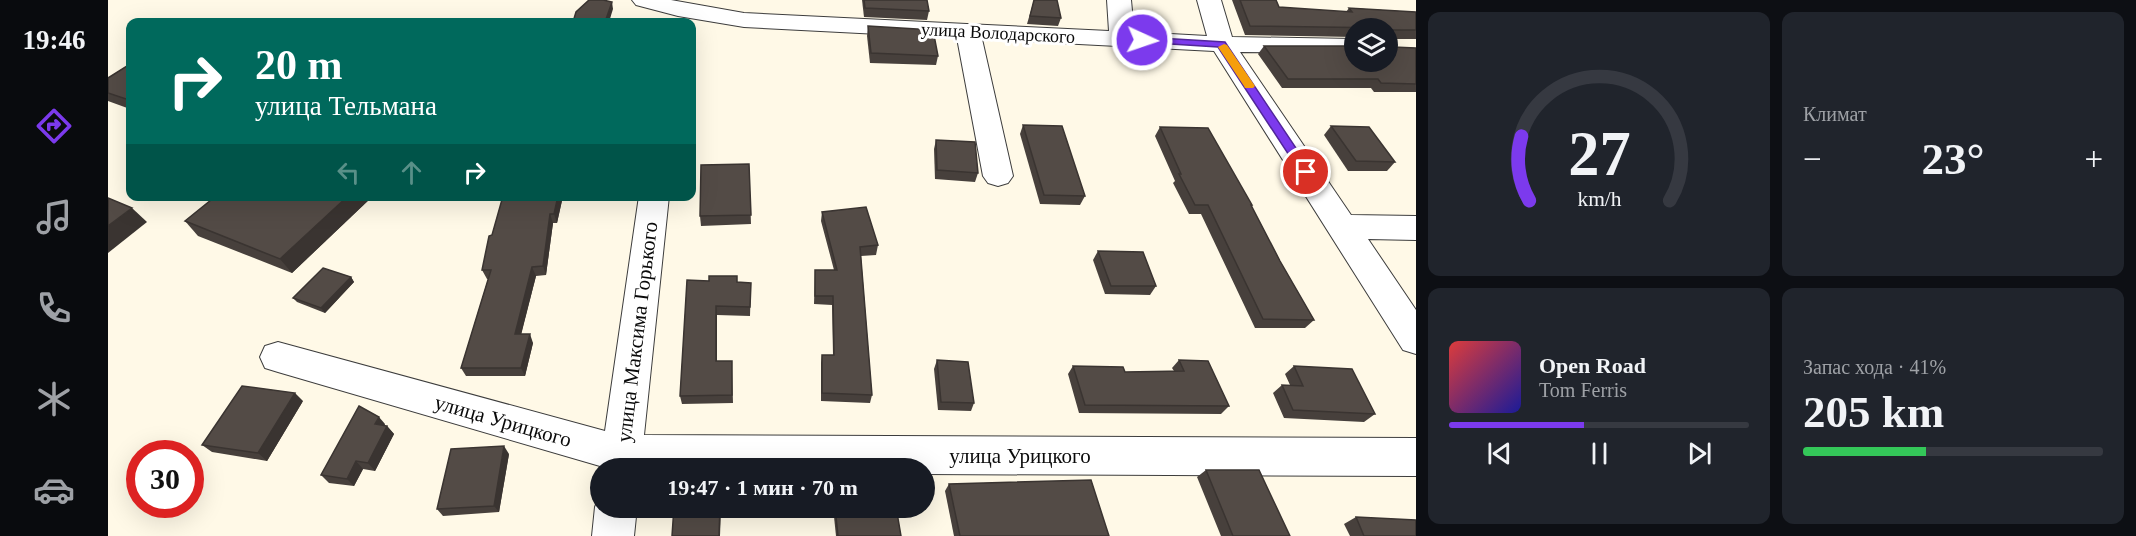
<!DOCTYPE html>
<html lang="ru">
<meta charset="utf-8">
<style>
body{margin:0;font-family:"Times New Roman",serif;background:#20242c;color:#f1f3f6;height:100vh;display:flex;flex-direction:column;font-size:22px;white-space:nowrap}
*{box-sizing:border-box;margin:0}
p{font-size:20px;color:#9ea1a6}
.icon{flex:none;width:33px;height:33px;fill:none;stroke:currentColor;stroke-width:2;stroke-linecap:round;stroke-linejoin:round}
.map{position:relative;flex:1;overflow:hidden}
.side{display:flex;flex-direction:column;gap:12px;padding:12px;background:#0d0f14;width:720px}
.side>*{flex:none}
.guide{position:absolute;left:18px;top:18px;width:570px;height:183px;border-radius:12px;box-shadow:0 6px 24px #0002;background:#00695c;color:#fff;overflow:hidden}
.controls{position:absolute;left:1236px;top:18px;display:grid;gap:12px}
.controls a{display:grid;place-items:center;width:54px;height:54px;border-radius:50%;background:#171b24;box-shadow:0 6px 24px #0002;font-size:30px}
.speed{position:absolute;left:18px;top:440px;display:flex;gap:12px;font-size:30px;font-weight:700;text-align:center}
.speed>*{display:grid;place-content:center;width:78px;height:78px;border-radius:50%;background:#171b24;box-shadow:0 6px 24px #0002;line-height:1}
.speed .limit{border:9px solid #d22;background:#fff;color:#111}
.pin{position:absolute;display:grid;place-items:center;width:51px;height:51px;color:#fff;margin:-26px;border:3px solid #fff;border-radius:50%;box-shadow:0 2px 6px #0007}
.me{position:absolute;width:66px;margin:-33px;rotate:93deg;stroke-linejoin:round;filter:drop-shadow(0 0 4px #0008)}
.turn{display:flex;align-items:center;gap:21px;height:126px;padding:0 30px;font-size:27px}
.turn .icon{width:78px;height:78px;stroke-width:2.5}
.turn b{display:block;font-size:42px;line-height:51px}
.lanes{display:flex;align-items:center;height:57px;padding:0 30px;background:#0003;justify-content:center;gap:30px;direction:ltr}
.lanes .off{opacity:.35}
.big{font-size:45px;font-weight:800;line-height:1.1}
.side .tile{flex:1;display:flex;flex-direction:column;justify-content:center;gap:9px;min-width:0;padding:0 21px;border-radius:12px;background:#20242c}
.side .dial{align-items:center;gap:0}
.dial svg{height:156px;overflow:visible;fill:none;stroke:#363941;stroke-width:7;stroke-linecap:round;text-anchor:middle}
.dial text{fill:#f1f3f6;stroke:none}
.song{display:flex;align-items:center;gap:18px}
.cover{width:72px;height:72px;border-radius:9px;background:linear-gradient(135deg,hsl(0 70% 55%),hsl(240 70% 35%))}
.played{height:6px;border-radius:3px;background:linear-gradient(90deg,#7c3aed 45%,#363941 45%)}
.keys{display:flex;justify-content:space-around;direction:ltr}
.heat{display:flex;justify-content:space-between;align-items:center;font-size:33px;direction:ltr}
.charge{height:9px;border-radius:4px;background:linear-gradient(90deg,#34c759 41%,#363941 0)}
.side .tiles{flex:1;display:grid;gap:12px;grid-template-columns:repeat(2,1fr)}
.trip{position:absolute;left:482px;top:458px;width:345px;height:60px;border-radius:30px;background:#171b24;box-shadow:0 6px 24px #0002;font-weight:800;line-height:60px;text-align:center}
main{display:flex;flex:1;min-height:0}
.tabs{display:flex;flex-direction:column;width:108px;justify-content:space-around;align-items:center;background:#090b0e;color:#9ea1a6}
.tabs .icon{width:42px;height:42px}
.tabs .active{color:#7c3aed}
.tabs b{font-size:27px;color:#f1f3f6}
.map>svg:first-child{display:block}
</style>
<main>
<nav class="tabs">
<b>19:46</b>
<svg class="icon active" aria-label="directions" viewBox="0 0 24 24"><path d="M12 3l9 9-9 9-9-9zM9 14v-3h6M13 9l2 2-2 2"/></svg>
<svg class="icon" aria-label="music" viewBox="0 0 24 24"><path d="M9 18V5l10-2v13"/><circle cx="6" cy="18" r="3"/><circle cx="16" cy="16" r="3"/></svg>
<svg class="icon" aria-label="phone" viewBox="0 0 24 24"><path d="M5 4h4l2 5-3 2q2 4 5 5l2-3 5 2v4C11 20 4 13 5 4z"/></svg>
<svg class="icon" aria-label="climate" viewBox="0 0 24 24"><path d="M12 3v18M4 7l16 10M4 17L20 7"/></svg>
<svg class="icon" aria-label="car" viewBox="0 0 24 24"><path d="M5 17H2v-5l4-1 3-4h7l3 4 3 1v5h-3M9 17h6M6 11h13"/><circle cx="7" cy="17" r="2"/><circle cx="17" cy="17" r="2"/></svg>
</nav>
<div class="map">
<svg width="1308" height="536" viewBox="0 0 1308 536">
<rect width="100%" height="100%" fill="#fff9e7"/>
<g fill="none" stroke-linecap="round" stroke-linejoin="round">
<g stroke="#3d3d3d" stroke-width="2">
<g id="minor">
<polygon points="524,0 563,0 636,13 1001,31 999,0 1023,0 1026,32 1099,36 1089,0 1113,0 1124,37 1246,39 1246,53 1132,52 1243,215 1308,216 1308,240 1260,239 1308,310 1308,354 1295,350 1106,51 874,39 905,176 900,183 890,186 880,183 875,176 849,38 636,27 570,16 528,5"/>
<polygon points="531,196 561,196 536,435 1308,438 1308,476 816,474 816,468 492,468 492,466 170,372 157,368 152,357 157,346 170,342 497,431"/>
<polygon points="492,495 492,507 529,507 526,536 484,536 487,507"/>
</g>
</g>
<use href="#minor" fill="#fff" fill-rule="evenodd"/>
</g>
<g fill="#47403c">
<polygon points="754,0 819,0 821,11 819,20 756,17"/>
<polygon points="926,0 953,18 950,26 919,24"/>
<polygon points="1124,0 1168,0 1171,7 1238,12 1241,8 1308,12 1308,39 1285,39 1285,47 1308,48 1308,92 1266,92 1263,88 1174,88 1150,54 1156,46 1246,62 1280,28 1246,28 1246,37 1137,35"/>
<polygon points="760,26 830,56 828,65 762,63 759,36"/>
<polygon points="22,64 22,109 0,101 0,78"/>
<polygon points="915,125 977,196 972,205 932,204 912,134"/>
<polygon points="1223,126 1287,162 1279,171 1240,171 1216,135"/>
<polygon points="1052,127 1144,205 1143,206 1172,261 1206,320 1197,328 1147,328 1093,214 1081,214 1065,183 1067,181 1047,136"/>
<polygon points="828,140 870,173 867,182 827,179 826,149"/>
<polygon points="641,164 643,224 593,226 592,216"/>
<polygon points="265,196 184,273 90,236 77,221"/>
<polygon points="395,196 455,196 449,223 445,223 438,275 428,276 413,334 425,343 417,376 358,376 353,368 380,279 379,279 374,270"/>
<polygon points="714,212 770,245 768,255 753,256 764,395 762,403 713,401 713,363 714,355 725,355 724,305 706,304 707,270 726,270 713,221"/>
<polygon points="990,251 1048,286 1042,295 997,294 985,260"/>
<polygon points="243,277 246,282 217,313 189,302 185,298"/>
<polygon points="579,280 643,283 642,316 609,315 609,361 624,369 625,403 574,404 572,396"/>
<polygon points="829,360 866,403 863,411 830,410 826,369"/>
<polygon points="1071,360 1121,406 1113,414 971,413 960,374 965,366 1017,372 1066,371 1064,368"/>
<polygon points="1186,366 1267,414 1256,422 1176,418 1165,393 1174,385 1182,385 1177,374"/>
<polygon points="195,401 159,461 104,452 94,445"/>
<polygon points="277,424 277,426 279,426 286,434 267,471 255,469 246,486 221,483 213,475"/>
<polygon points="401,454 391,512 335,516 329,509"/>
<polygon points="1098,470 1182,536 1113,536 1089,477"/>
<polygon points="841,484 1001,536 846,536 837,491"/>
<polygon points="725,507 788,507 793,536 728,536"/>
<polygon points="1248,517 1308,536 1242,536 1236,524"/>
</g>
<g fill="#3a3431">
<polygon points="504,2 505,9 501,22 497,22"/>
<polygon points="22,97 22,104 18,99"/>
<polygon points="240,196 265,196 184,273 172,259"/>
<polygon points="450,196 455,196 449,223 446,214"/>
<polygon points="24,208 39,222 0,253 0,226"/>
<polygon points="442,214 445,223 438,275 435,266"/>
<polygon points="424,267 428,276 411,343 407,334"/>
<polygon points="243,277 246,282 217,313 213,308"/>
<polygon points="608,306 609,315 609,370 608,361"/>
<polygon points="422,334 425,343 417,376 413,368"/>
<polygon points="187,393 195,401 159,461 150,453"/>
<polygon points="271,417 277,424 273,432 267,424"/>
<polygon points="279,426 286,434 267,471 260,463"/>
<polygon points="396,446 401,454 391,512 386,506"/>
<polygon points="248,461 255,469 246,486 239,479"/>
<polygon points="612,507 613,507 612,536 611,536"/>
</g>
<g fill="#534b46" stroke="#3a3431" stroke-width="1.5">
<polygon points="481,0 495,0 504,2 497,22 465,22 468,12"/>
<polygon points="756,0 819,0 821,11 757,8"/>
<polygon points="926,0 949,0 953,18 922,16"/>
<polygon points="1132,0 1168,0 1171,7 1244,12 1241,8 1308,12 1308,30 1285,30 1285,47 1308,48 1308,84 1273,83 1270,79 1180,79 1156,46 1246,46 1246,62 1280,62 1280,28 1142,26"/>
<polygon points="760,26 825,30 830,56 763,53"/>
<polygon points="22,64 22,97 18,99 0,93 0,78"/>
<polygon points="915,125 954,126 977,196 936,195"/>
<polygon points="1223,126 1261,127 1287,162 1248,161"/>
<polygon points="1052,127 1100,128 1144,205 1143,205 1172,261 1206,320 1155,319 1100,205 1087,205 1071,174 1073,174"/>
<polygon points="828,140 867,142 870,173 829,170"/>
<polygon points="641,164 643,215 592,216 593,165"/>
<polygon points="108,196 240,196 172,259 77,221"/>
<polygon points="395,196 450,196 446,214 442,214 435,266 424,267 407,334 422,334 413,368 353,368 383,270 374,270 381,236 384,235"/>
<polygon points="0,198 24,208 0,226"/>
<polygon points="758,207 770,245 752,247 764,395 714,393 714,355 726,355 725,296 707,296 707,270 729,270 714,212"/>
<polygon points="990,251 1035,252 1048,286 1003,286"/>
<polygon points="215,268 243,277 213,308 185,298"/>
<polygon points="601,276 629,276 629,282 643,283 642,307 608,306 608,361 624,361 624,395 572,396 579,280 601,281"/>
<polygon points="829,360 860,362 866,403 833,402"/>
<polygon points="1071,360 1100,361 1121,406 977,405 965,366 1015,367 1017,372 1076,371"/>
<polygon points="1186,366 1244,369 1267,414 1185,410 1174,385 1195,386"/>
<polygon points="134,386 187,393 150,453 94,445"/>
<polygon points="251,406 271,417 267,424 279,426 260,463 248,461 239,479 213,475"/>
<polygon points="396,446 386,506 329,509 343,449"/>
<polygon points="1098,470 1151,470 1182,536 1125,536"/>
<polygon points="983,480 1001,536 852,536 841,484"/>
<polygon points="566,507 612,507 611,536 564,536"/>
<polygon points="727,507 788,507 793,536 730,536"/>
<polygon points="1248,517 1308,520 1308,536 1256,536"/>
</g>
<polygon fill="#7c3aed" stroke="#51269a" stroke-width="1.5" points="1034,37 1117,42 1202,169 1202,175 1194,175 1110,47 1031,42 1029,40"/>
<polygon fill="#f59e0b" points="1116,44 1119,45 1147,86 1145,88 1137,88 1136,86 1110,47"/>
<g text-anchor="middle" stroke-width="6" stroke-linejoin="round" paint-order="stroke">
<g font-size="18" fill="#0a0a0a" stroke="#fff">
<text transform="translate(890 33) rotate(3)" y="6">улица Володарского</text>
</g>
<g font-size="21" fill="#0a0a0a" stroke="#fff">
<text transform="translate(529 332) rotate(-83)" y="7">улица Максима Горького</text>
<text transform="translate(395 421) rotate(16)" y="7">улица Урицкого</text>
<text x="912" y="463">улица Урицкого</text>
</g>
</g>
</svg>
<div class="controls">
<a><svg class="icon" aria-label="layers" viewBox="0 0 24 24"><path d="M12 4l9 5-9 5-9-5zM3 14l9 5 9-5"/></svg></a>
</div>
<div class="speed"><div class="limit">30</div></div>
<div class="pin" style="left:1198px;top:172px;background:#d93025"><svg class="icon" aria-label="arrive" viewBox="0 0 24 24"><path d="M6 21V4h12l-3 4 3 4H6"/></svg></div>
<svg class="me" style="left:1034px;top:40px" viewBox="-20 -20 40 40"><circle r="17" fill="#7c3aed" stroke="#fff" stroke-width="3"/><path d="M0-11L8 9 0 5-8 9z" fill="#fff"/></svg>
<div class="trip">19:47 · 1 мин · 70 m</div>
<div class="guide">
<div class="turn"><svg class="icon" aria-label="right" viewBox="0 0 24 24"><path d="M7 20v-9h11M14 6l5 5-5 5"/></svg><div><b>20 m</b>улица Тельмана</div></div>
<div class="lanes"><svg class="icon off" aria-label="left" viewBox="0 0 24 24"><path d="M17 20v-9H6M10 6l-5 5 5 5"/></svg><svg class="icon off" aria-label="ahead" viewBox="0 0 24 24"><path d="M12 20V5M6 11l6-6 6 6"/></svg><svg class="icon" aria-label="right" viewBox="0 0 24 24"><path d="M7 20v-9h11M14 6l5 5-5 5"/></svg></div>
</div>
</div>
<section class="side">
<div class="tiles">
<div class="tile dial"><svg viewBox="0 0 100 80">
<path d="M14 69A42 42 0 1 1 86 69"/>
<path d="M14 69A42 42 0 0 1 10 36" stroke="#7c3aed"/>
<text x="50" y="56" font-size="32" font-weight="700">27</text>
<text x="50" y="72" font-size="11">km/h</text>
</svg></div>
<div class="tile"><p>Климат</p>
<div class="heat"><a>−</a><b class="big">23°</b><a>+</a></div>
</div>
<div class="tile">
<div class="song"><i class="cover"></i><div><b>Open Road</b><p>Tom Ferris</p></div></div>
<div class="played"></div>
<div class="keys"><svg class="icon" aria-label="previous" viewBox="0 0 24 24"><path d="M18 5L8 12l10 7zM5 5v14"/></svg><svg class="icon" aria-label="pause" viewBox="0 0 24 24"><path d="M8 5v14M16 5v14"/></svg><svg class="icon" aria-label="next" viewBox="0 0 24 24"><path d="M6 5l10 7-10 7zM19 5v14"/></svg></div>
</div>
<div class="tile"><p>Запас хода · 41%</p><b class="big">205 km</b><div class="charge"></div></div>
</div>
</section>
</main>
